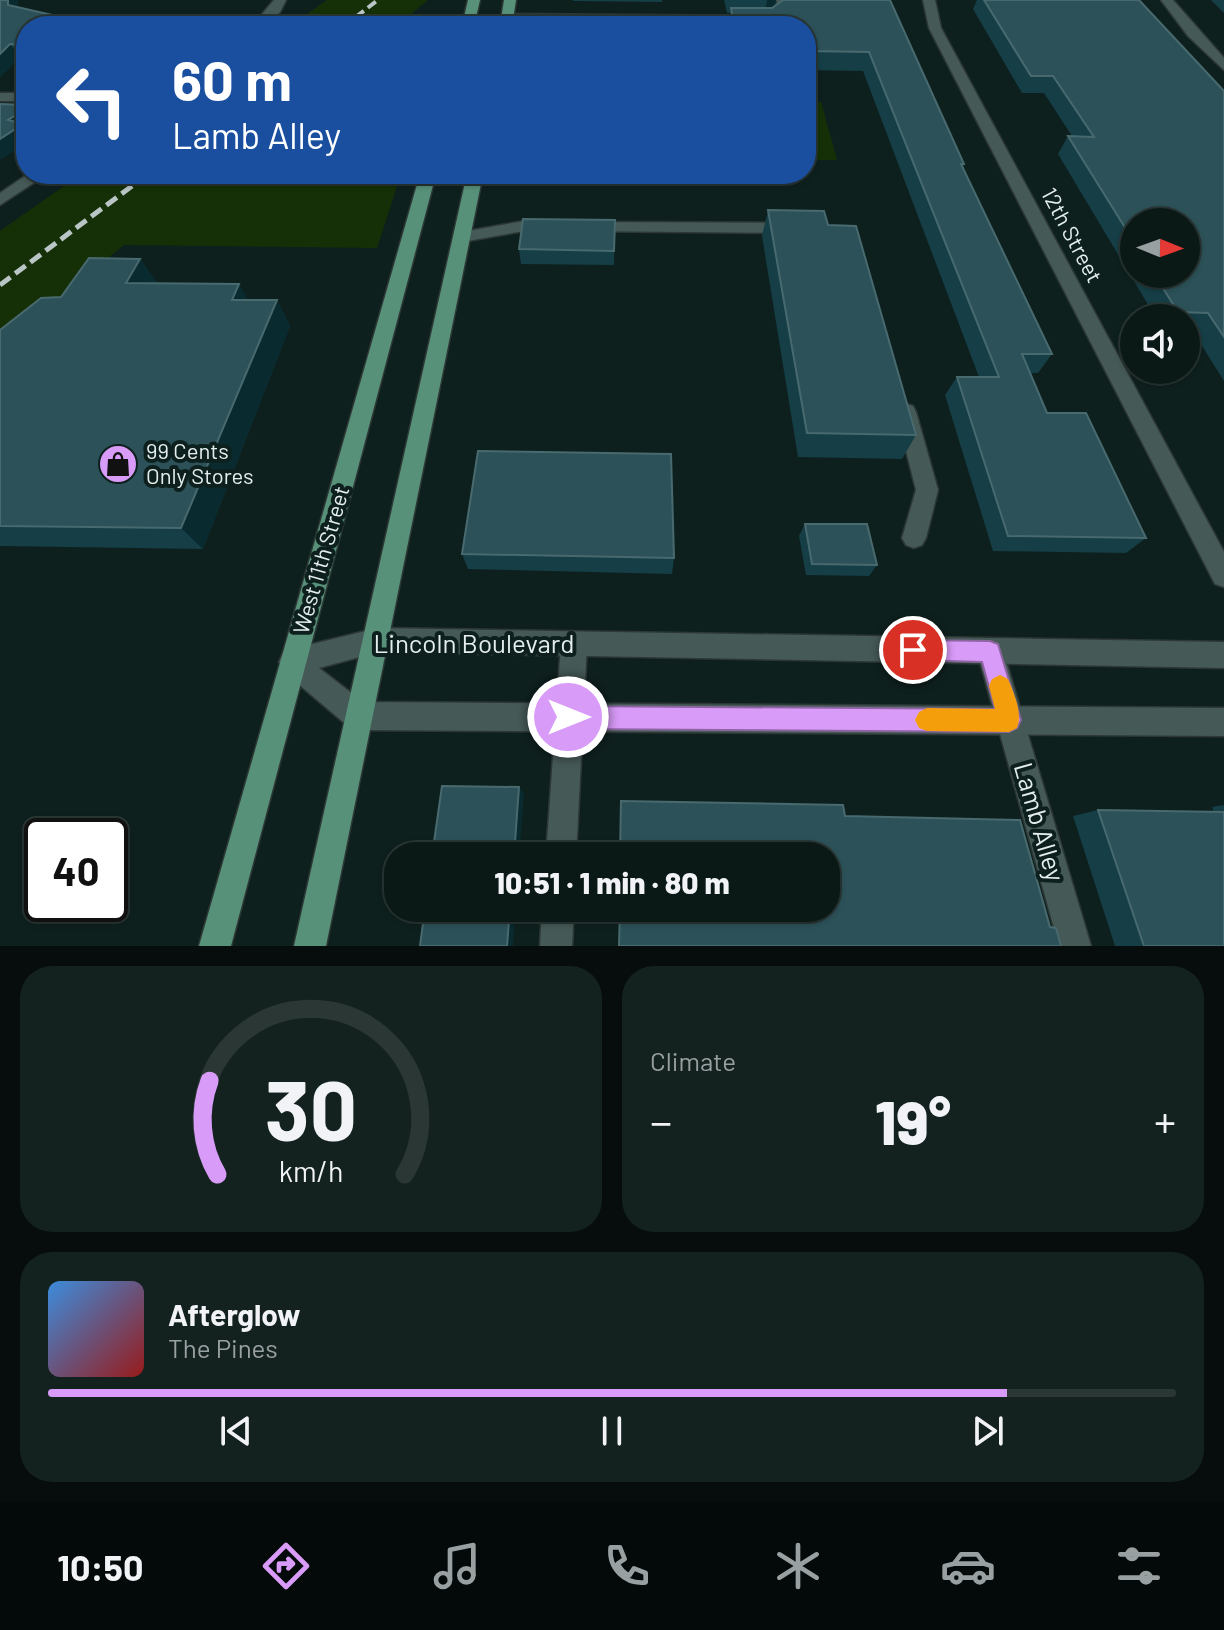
<!DOCTYPE html>
<meta charset="utf-8">
<style>
body{margin:0;font-family:Barlow,sans-serif;background:#13211f;color:#f1f3f6;height:100vh;display:flex;flex-direction:column;font-size:30px;white-space:nowrap}
*{box-sizing:border-box;margin:0}
p{font-size:26px;color:#99a0a1}
.icon{flex:none;width:44px;height:44px;fill:none;stroke:currentColor;stroke-width:2;stroke-linecap:round;stroke-linejoin:round}
.map{position:relative;height:946px;overflow:hidden}
.details{display:flex;flex-direction:column;gap:20px;padding:20px;background:#060d0c;flex:1}
.details>*{flex:none}
.banner{position:absolute;left:16px;top:16px;width:800px;height:168px;border-radius:32px;box-shadow:0 2px 6px #0004,0 0 0 2px #2a3735;background:#1a4fa0;color:#fff;overflow:hidden}
.needle{width:52px;rotate:91deg}
.controls{position:absolute;left:1120px;top:208px;display:grid;gap:16px}
.controls a{display:grid;place-items:center;width:80px;height:80px;border-radius:50%;background:#0a1816;box-shadow:0 2px 6px #0004,0 0 0 2px #2a3735;font-size:40px}
.speed{position:absolute;left:24px;top:818px;display:flex;gap:16px;font-size:40px;font-weight:700;text-align:center}
.speed>*{display:grid;place-content:center;width:104px;height:104px;border-radius:50%;background:#0a1816;box-shadow:0 2px 6px #0004,0 0 0 2px #2a3735;line-height:1}
.speed .limit{border:4px solid #111;border-radius:12px;background:#fff;color:#111}
.pin{position:absolute;display:grid;place-items:center;width:68px;height:68px;color:#fff;margin:-34px;border:4px solid #fff;border-radius:50%;box-shadow:0 2px 8px #0007}
.me{position:absolute;width:88px;margin:-44px;rotate:90deg;stroke-linejoin:round;filter:drop-shadow(0 0 6px #0008)}
.turn{display:flex;align-items:center;gap:28px;height:168px;padding:0 24px;font-size:36px}
.turn .icon{width:104px;height:104px;stroke-width:2.5}
.turn b{display:block;font-size:56px;line-height:68px}
.big{font-size:60px;font-weight:800;line-height:1.1}
.details .widget{flex:1;display:flex;flex-direction:column;justify-content:center;gap:12px;min-width:0;padding:0 28px;border-radius:32px;background:#13211f}
.details .dial{align-items:center;gap:0}
.dial svg{height:208px;overflow:visible;fill:none;stroke:#2a3735;stroke-width:7;stroke-linecap:round;text-anchor:middle}
.dial text{fill:#f1f3f6;stroke:none}
.song{display:flex;align-items:center;gap:24px}
.cover{width:96px;height:96px;border-radius:12px;background:linear-gradient(135deg,hsl(210 70% 55%),hsl(0 70% 35%))}
.played{height:8px;border-radius:4px;background:linear-gradient(90deg,#d89bf8 85%,#2a3735 85%)}
.keys{display:flex;justify-content:space-around;direction:ltr}
.heat{display:flex;justify-content:space-between;align-items:center;font-size:44px;direction:ltr}
.details .tiles{flex:1;display:grid;gap:20px;grid-template-columns:1fr 1fr}
.widget:last-child{grid-column:span 2}
.trip{position:absolute;left:384px;top:842px;width:456px;height:80px;border-radius:32px;background:#0a1816;box-shadow:0 2px 6px #0004,0 0 0 2px #2a3735;font-weight:800;line-height:80px;text-align:center}
.tabs{display:flex;height:128px;justify-content:space-around;align-items:center;background:#040a09;color:#99a0a1}
.tabs .icon{width:56px;height:56px}
.tabs .selected{color:#d89bf8}
.tabs b{font-size:36px;color:#f1f3f6}
.map>svg:first-child{display:block}
</style>
<div class="map">
<svg width="1224" height="946" viewBox="0 0 1224 946">
<rect width="100%" height="100%" fill="#0e201e"/>
<g fill="#153006">
<polygon points="327,0 428,0 396,26 290,26"/>
<polygon points="806,102 821,102 837,160 806,160"/>
<polygon points="81,174 401,174 377,248 124,245 0,345 0,231"/>
</g>
<g fill="none" stroke-linecap="round" stroke-linejoin="round">
<g stroke="#2d3836" stroke-width="3">
<g id="service">
<polygon points="776,0 788,0 791,9 769,24 508,22 502,18 508,14 766,16 779,8"/>
<polygon points="524,221 551,221 559,226 551,231 524,231 462,242 454,237 462,232"/>
<polygon points="585,222 795,223 803,228 795,233 579,231 577,227"/>
<polygon points="906,404 913,406 916,412 938,490 926,538 922,545 914,548 906,545 902,538 916,490 896,412 899,406"/>
<polygon points="574,632 583,635 587,644 576,856 546,856 561,644 565,635"/>
<polygon points="990,638 999,642 1003,651 1091,946 1059,946 977,651 981,642"/>
<polygon points="542,908 574,908 572,946 540,946"/>
</g>
</g>
<g stroke="#2d3836" stroke-width="3">
<g id="minor">
<polygon points="274,0 286,0 280,12 265,26 252,26"/>
<polygon points="923,0 935,0 941,28 1224,552 1224,587 1215,584 929,28"/>
<polygon points="1161,0 1173,0 1224,58 1224,70 1188,36"/>
<rect x="0" y="93" width="26" height="8"/>
<polygon points="28,174 47,174 0,205 0,193"/>
</g>
</g>
<g stroke="#2d3836" stroke-width="3">
<polygon id="tertiary" points="378,628 1224,642 1224,668 378,652 319,668 363,702 1224,708 1224,736 358,730 348,726 283,671 279,662 283,653 292,649"/>
</g>
<g stroke="#2d3836" stroke-width="3">
<g id="primary">
<polygon points="468,0 480,0 474,26 462,26"/>
<polygon points="504,0 516,0 512,26 500,26"/>
<polygon points="420,174 436,174 231,946 199,946"/>
<polygon points="467,174 483,174 326,946 294,946"/>
</g>
</g>
<use href="#service" fill="#455956" fill-rule="evenodd"/>
<use href="#minor" fill="#455956" fill-rule="evenodd"/>
<use href="#tertiary" fill="#455956" fill-rule="evenodd"/>
<use href="#primary" fill="#589179" fill-rule="evenodd"/>
<polyline stroke="#bac6c5" stroke-width="4" stroke-dasharray="10 5" stroke-linecap="butt" points="344,26 378,0"/>
<polyline stroke="#bac6c5" stroke-width="5" stroke-dasharray="13 6" stroke-linecap="butt" points="0,285 148,174"/>
</g>
<g fill="#153e46" fill-rule="evenodd">
<polygon points="0,0 18,0 18,7 26,26 26,59 20,58 0,77"/>
<polygon points="573,0 662,0 662,2 573,1"/>
<polygon points="724,0 776,0 776,6 890,0 964,164 963,168 1052,354 1038,373 1030,373 1047,413 1146,538 1126,553 993,551 945,395 957,377 979,377 863,71 806,70 806,26 729,26 731,13 727,13"/>
<path d="M977 0H1139L1224 91V381L1192 330H1186V318H1156L1058 154 1068 136H1072L1044 93H1022L973 9ZM1134 222 1186 274H1134Z"/>
<polygon points="1211,0 1224,0 1224,13"/>
<polygon points="768,210 828,225 916,435 902,459 798,457 762,236"/>
<polygon points="615,220 614,265 521,264 519,249"/>
<polygon points="140,259 157,283 248,300 277,300 290,326 203,549 0,546 0,330 61,297"/>
<polygon points="805,524 877,565 869,576 806,575 799,536"/>
<polygon points="462,554 674,558 672,574 468,569"/>
<polygon points="1224,805 1224,946 1115,946 1073,816 1098,810 1214,812 1212,807"/>
</g>
<g fill="#092a2e">
<polygon points="8,0 18,0 17,19 8,5"/>
<polygon points="767,0 776,0 775,7 765,13"/>
<polygon points="10,44 20,58 0,77 0,54"/>
<polygon points="26,109 26,143 0,160 0,139 8,120"/>
<polygon points="140,259 159,285 126,283"/>
<polygon points="239,284 254,310 232,300"/>
<polygon points="277,300 290,326 203,549 181,528"/>
<polygon points="519,787 524,794 519,856 514,856"/>
<polygon points="510,908 515,908 513,946 507,946"/>
</g>
<g fill="#2c5158" stroke="#486a6f" stroke-width="2">
<polygon points="0,0 8,0 8,5 101,26 26,26 26,46 10,44 0,54"/>
<polygon points="783,0 890,0 964,164 961,164 1052,354 1022,354 1047,413 1086,413 1146,538 1008,536 957,377 999,377 869,52 806,51 806,26 734,26 731,8 772,8"/>
<polygon points="984,0 1139,0 1224,91 1224,337 1208,313 1178,312 1154,274 1186,274 1186,222 1134,222 1134,242 1068,136 1094,137 1053,76 1031,76"/>
<polygon points="0,104 26,105 26,109 8,120 23,124 0,139"/>
<polygon points="768,210 824,211 828,225 856,226 916,435 807,433"/>
<polygon points="523,219 615,220 614,251 519,249"/>
<polygon points="89,258 140,259 126,283 239,284 232,300 277,300 181,528 0,526 0,330 41,298 61,297"/>
<polygon points="478,451 671,454 674,558 462,554"/>
<polygon points="805,524 867,524 877,565 812,564"/>
<polygon points="442,786 519,787 514,856 432,856"/>
<polygon points="621,801 843,805 845,816 1020,820 1050,927 1056,928 1061,946 619,946 620,908 826,908 826,856 620,856"/>
<polygon points="1098,810 1224,812 1224,946 1144,946"/>
<polygon points="425,908 510,908 507,946 420,946"/>
</g>
<polygon fill="#d89bf8" stroke="#8c65a1" stroke-width="2" points="913,640 990,641 998,644 1021,720 1017,728 1009,732 568,729 560,725 557,717 560,709 568,706 995,709 982,662 913,660 906,657 903,650 906,643"/>
<path fill="#f59e0b" d="M1000 675 1008 679C1014 693 1023 714 1017 728L1009 732 927 731 919 728 915 720 919 712 927 708 995 709 989 686 992 679Z"/>
<defs>
<g id="shop-disc" transform="scale(2)"><circle r="9.5" fill="#d89bf8" stroke="#0e201e"/><path d="M-5-2.5h2.3a2.7 3.5 0 0 1 5.4 0H5L5.5 6h-11ZM-1.5-2.5h3a1.5 2.3 0 0 0-3 0Z" fill="#111"/></g>
</defs>
<g fill-rule="evenodd">
<use href="#shop-disc" x="118" y="464"/>
</g>
<g text-anchor="middle" stroke-width="8" stroke-linejoin="round" paint-order="stroke">
<g font-size="22" fill="#e3eeed" stroke="#0e201e">
<text transform="translate(1072 235) rotate(62)" y="8">12th Street</text>
<text transform="translate(321 560) rotate(-74)" y="8">West 11th Street</text>
</g>
<g font-size="22" fill="#e3eeed" stroke="#0e201e" text-anchor="start">
<text x="146" y="459">99 Cents<tspan x="146" dy="25">Only Stores</tspan></text>
</g>
<g font-size="26" fill="#e3eeed" stroke="#0e201e">
<text x="474" y="653">Lincoln Boulevard</text>
<text transform="translate(1039 822) rotate(74)" y="9">Lamb Alley</text>
</g>
</g>
</svg>
<div class="controls">
<a><svg class="needle" viewBox="-14 -14 28 28"><path d="M0-13l5 13h-10z" fill="#e53935"/><path d="M0 13l5-13h-10z" fill="#99a0a1"/></svg></a>
<a><svg class="icon" aria-label="sound" viewBox="0 0 24 24"><path d="M4 9h4l5-4v14l-5-4H4zM17 9q2 3 0 6"/></svg></a>
</div>
<div class="speed"><div class="limit">40</div></div>
<div class="pin" style="left:913px;top:650px;background:#d93025"><svg class="icon" aria-label="arrive" viewBox="0 0 24 24"><path d="M6 21V4h12l-3 4 3 4H6"/></svg></div>
<svg class="me" style="left:568px;top:717px" viewBox="-20 -20 40 40"><circle r="17" fill="#d89bf8" stroke="#fff" stroke-width="3"/><path d="M0-11L8 9 0 5-8 9z" fill="#fff"/></svg>
<div class="trip">10:51 · 1 min · 80 m</div>
<div class="banner">
<div class="turn"><svg class="icon" aria-label="left" viewBox="0 0 24 24"><path d="M17 20v-9H6M10 6l-5 5 5 5"/></svg><div><b>60 m</b>Lamb Alley</div></div>
</div>
</div>
<section class="details">
<div class="tiles">
<div class="widget dial"><svg viewBox="0 0 100 80">
<path d="M14 69A42 42 0 1 1 86 69"/>
<path d="M14 69A42 42 0 0 1 11 33" stroke="#d89bf8"/>
<text x="50" y="56" font-size="32" font-weight="700">30</text>
<text x="50" y="72" font-size="11">km/h</text>
</svg></div>
<div class="widget"><p>Climate</p>
<div class="heat"><a>−</a><b class="big">19°</b><a>+</a></div>
</div>
<div class="widget">
<div class="song"><i class="cover"></i><div><b>Afterglow</b><p>The Pines</p></div></div>
<div class="played"></div>
<div class="keys"><svg class="icon" aria-label="previous" viewBox="0 0 24 24"><path d="M18 5L8 12l10 7zM5 5v14"/></svg><svg class="icon" aria-label="pause" viewBox="0 0 24 24"><path d="M8 5v14M16 5v14"/></svg><svg class="icon" aria-label="next" viewBox="0 0 24 24"><path d="M6 5l10 7-10 7zM19 5v14"/></svg></div>
</div>
</div>
</section>
<nav class="tabs">
<b>10:50</b>
<svg class="icon selected" aria-label="directions" viewBox="0 0 24 24"><path d="M12 3l9 9-9 9-9-9zM9 14v-3h6M13 9l2 2-2 2"/></svg>
<svg class="icon" aria-label="music" viewBox="0 0 24 24"><path d="M9 18V5l10-2v13"/><circle cx="6" cy="18" r="3"/><circle cx="16" cy="16" r="3"/></svg>
<svg class="icon" aria-label="phone" viewBox="0 0 24 24"><path d="M5 4h4l2 5-3 2q2 4 5 5l2-3 5 2v4C11 20 4 13 5 4z"/></svg>
<svg class="icon" aria-label="climate" viewBox="0 0 24 24"><path d="M12 3v18M4 7l16 10M4 17L20 7"/></svg>
<svg class="icon" aria-label="car" viewBox="0 0 24 24"><path d="M5 17H2v-5l4-1 3-4h7l3 4 3 1v5h-3M9 17h6M6 11h13"/><circle cx="7" cy="17" r="2"/><circle cx="17" cy="17" r="2"/></svg>
<svg class="icon" aria-label="filters" viewBox="0 0 24 24"><path d="M4 7h16M4 17h16"/><circle cx="9" cy="7" r="2"/><circle cx="15" cy="17" r="2"/></svg>
</nav>
